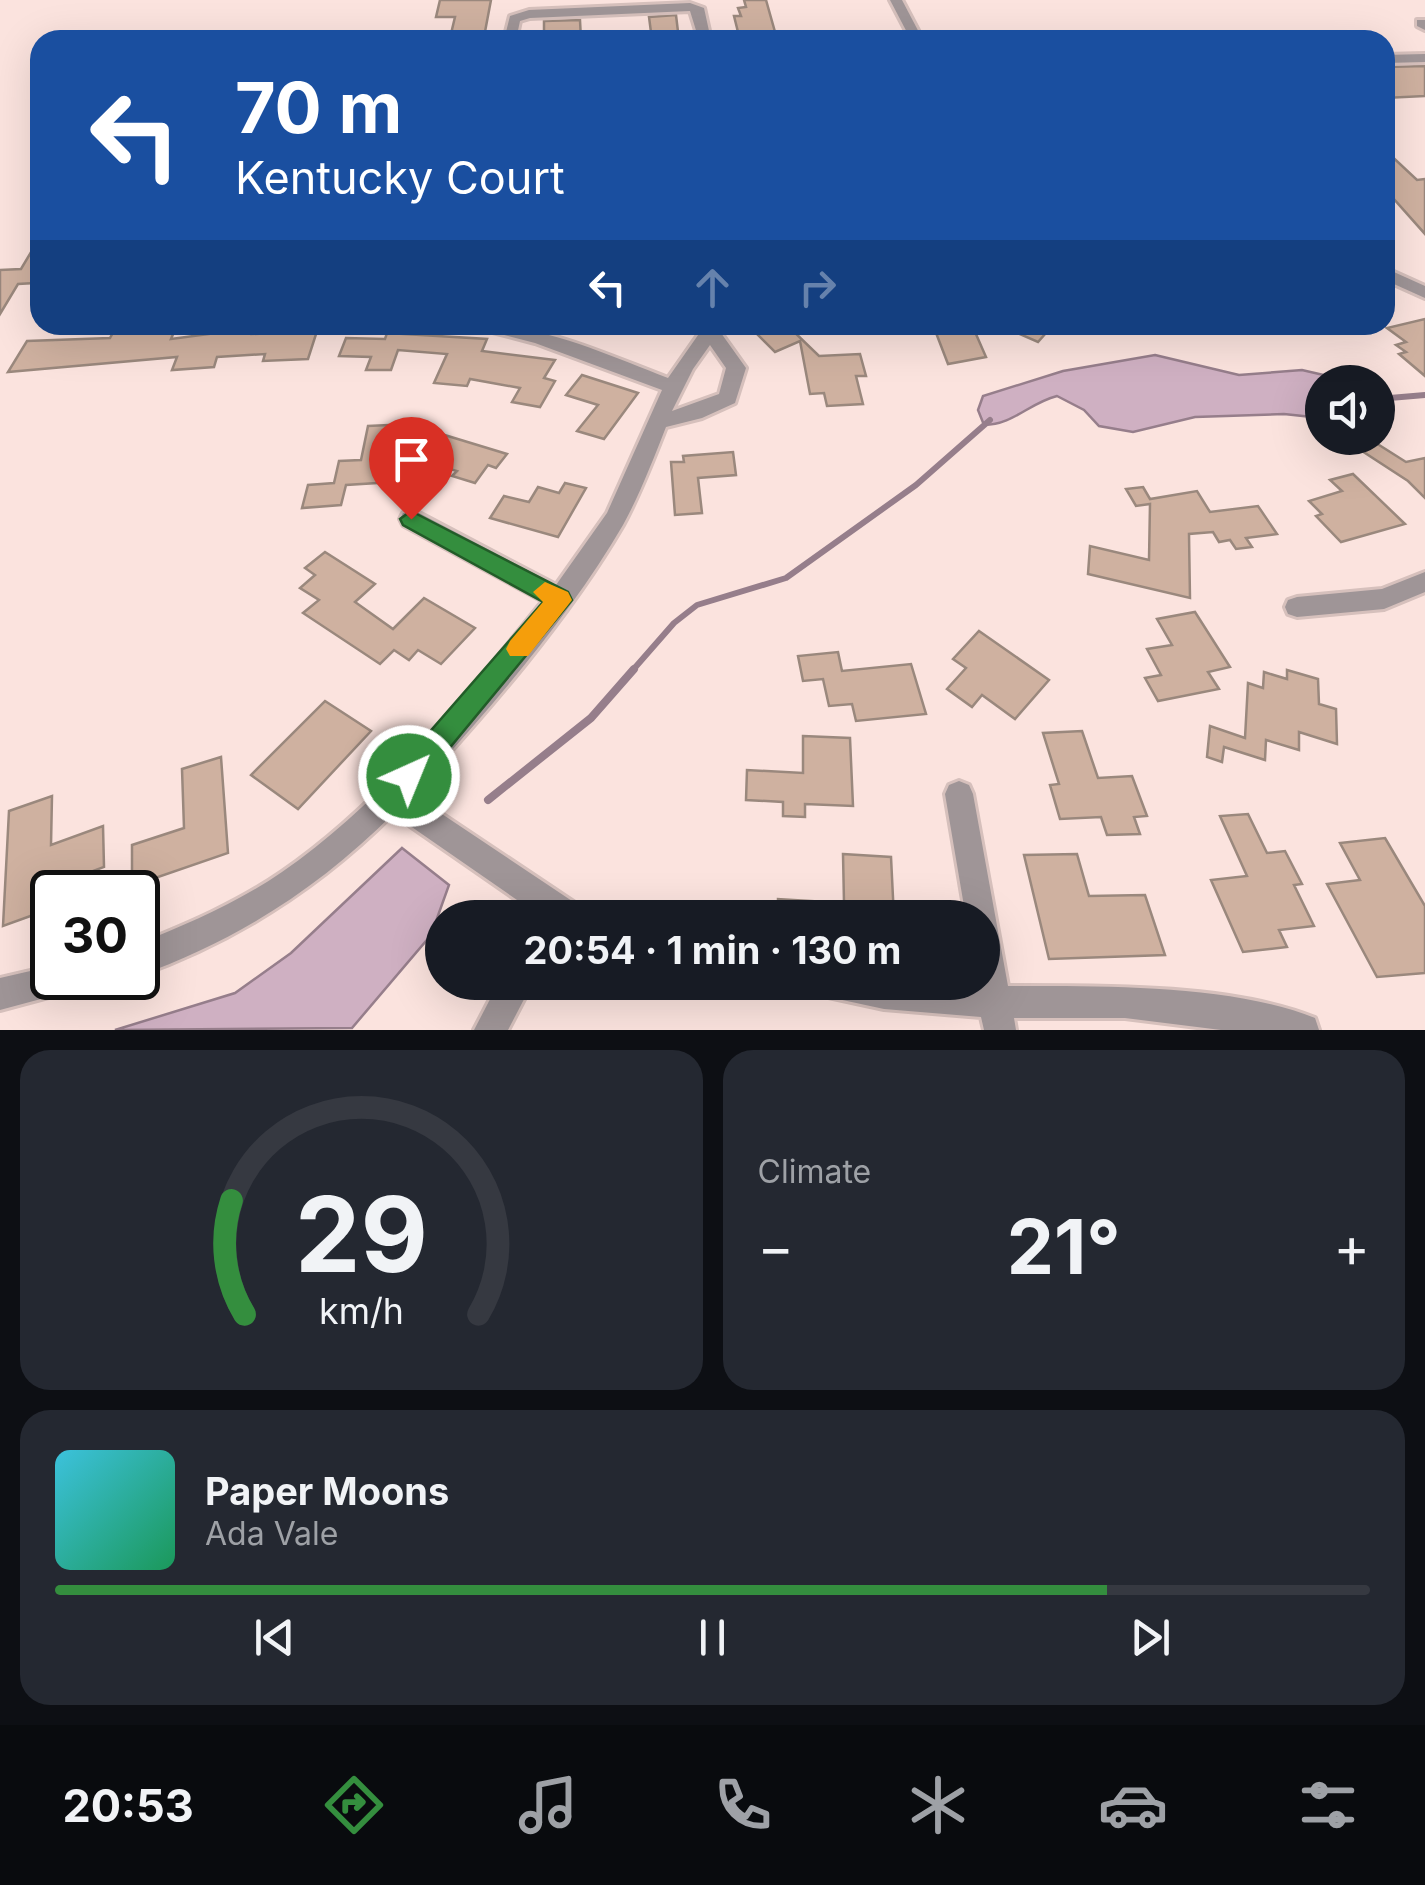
<!DOCTYPE html>
<meta charset="utf-8">
<style>
body{margin:0;font-family:Inter,sans-serif;background:#242831;color:#f1f3f6;height:100vh;display:flex;flex-direction:column;font-size:38px;white-space:nowrap}
*{box-sizing:border-box;margin:0}
p{font-size:32px;color:#9ea1a6}
.icon{flex:none;width:55px;height:55px;fill:none;stroke:currentColor;stroke-width:2;stroke-linecap:round;stroke-linejoin:round}
.map{position:relative;height:1030px;overflow:hidden}
.sheet{display:flex;flex-direction:column;gap:20px;padding:20px;background:#0d0f14;flex:1}
.sheet>*{flex:none}
.guide{position:absolute;left:30px;top:30px;width:1365px;height:305px;border-radius:30px;box-shadow:0 10px 40px #0002;background:#1a4fa0;color:#fff;overflow:hidden}
.controls{position:absolute;left:1305px;top:365px;display:grid;gap:20px}
.controls a{display:grid;place-items:center;width:90px;height:90px;border-radius:50%;background:#171b24;box-shadow:0 10px 40px #0002;font-size:50px}
.speed{position:absolute;left:30px;top:870px;display:flex;gap:20px;font-size:50px;font-weight:700;text-align:center}
.speed>*{display:grid;place-content:center;width:130px;height:130px;border-radius:50%;background:#171b24;box-shadow:0 10px 40px #0002;line-height:1}
.speed .limit{border:5px solid #111;border-radius:15px;background:#fff;color:#111}
.pin{position:absolute;display:grid;place-items:center;width:85px;height:85px;color:#fff;margin:-102px -42px;border-radius:50% 50% 50% 0;rotate:-45deg;box-shadow:0 0 10px #0007}
.pin .icon{rotate:45deg}
.me{position:absolute;width:110px;margin:-55px;rotate:44deg;stroke-linejoin:round;filter:drop-shadow(0 0 8px #0008)}
.turn{display:flex;align-items:center;gap:35px;height:210px;padding:0 40px;font-size:45px}
.turn .icon{width:130px;height:130px;stroke-width:2.5}
.turn b{display:block;font-size:70px;line-height:85px}
.lanes{display:flex;align-items:center;height:95px;padding:0 40px;background:#0003;justify-content:center;gap:50px;direction:ltr}
.lanes .off{opacity:.35}
.big{font-size:75px;font-weight:700;line-height:1.1}
.sheet .tile{flex:1;display:flex;flex-direction:column;justify-content:center;gap:15px;min-width:0;padding:0 35px;border-radius:30px;background:#242831}
.sheet .dial{align-items:center;gap:0}
.dial svg{height:260px;overflow:visible;fill:none;stroke:#363941;stroke-width:7;stroke-linecap:round;text-anchor:middle}
.dial text{fill:#f1f3f6;stroke:none}
.song{display:flex;align-items:center;gap:30px}
.cover{width:120px;height:120px;border-radius:15px;background:linear-gradient(135deg,hsl(190 70% 55%),hsl(150 70% 35%))}
.played{height:10px;border-radius:5px;background:linear-gradient(90deg,#348e3e 80%,#363941 80%)}
.keys{display:flex;justify-content:space-around;direction:ltr}
.heat{display:flex;justify-content:space-between;align-items:center;font-size:55px;direction:ltr}
.sheet .tiles{flex:1;display:grid;gap:20px;grid-template-columns:1fr 1fr}
.tile:last-child{grid-column:span 2}
.trip{position:absolute;left:425px;top:900px;width:575px;height:100px;border-radius:50px;background:#171b24;box-shadow:0 10px 40px #0002;font-weight:700;line-height:100px;text-align:center}
.tab-bar{display:flex;height:160px;justify-content:space-around;align-items:center;background:#090b0e;color:#9ea1a6}
.tab-bar .icon{width:70px;height:70px}
.tab-bar .on{color:#348e3e}
.tab-bar b{font-size:45px;color:#f1f3f6}
.map>svg:first-child{display:block}
</style>
<div class="map">
<svg width="1425" height="1030" viewBox="0 0 1425 1030">
<rect width="100%" height="100%" fill="#fbe3de"/>
<g fill="#cfb0c2" stroke="#967e8b" stroke-width="2.5">
<path d="M1155 355 1239 375 1302 370 1354 382H1322V418L1284 414 1195 417 1133 432 1099 426 1084 410 1057 396C1029 403 1013 425 984 425L978 410 983 396 1063 371Z"/>
<polygon points="402,848 449,885 431,935 352,1028 115,1030 235,993 291,953"/>
</g>
<g fill="none" stroke-linecap="round" stroke-linejoin="round">
<g stroke="#967e8b" stroke-width="6">
<polyline points="1378,399 1425,395"/>
<polyline points="632,671 674,623 697,605 786,578 916,485 990,420"/>
</g>
<polyline stroke="#967e8b" stroke-width="8" points="488,800 591,718 634,669"/>
</g>
<g fill="#cfb1a0" stroke="#9a887d" stroke-width="2.5">
<polygon points="440,0 491,0 484,37 450,38 455,17 436,17"/>
<polygon points="744,0 766,0 777,39 740,40 734,16 741,16 738,8 746,7"/>
<polygon points="676,15 679,40 652,40 649,17"/>
<polygon points="580,20 581,40 544,40 544,21"/>
<polygon points="1425,66 1425,96 1385,98 1385,67"/>
<polygon points="1385,150 1417,180 1425,179 1425,234 1385,189"/>
<polygon points="40,237 40,274 35,283 18,284 0,314 0,270 21,269"/>
<polygon points="1425,319 1425,376 1399,354 1406,352 1396,345 1406,342 1387,328"/>
<polygon points="177,325 171,339 254,328 252,334 317,331 308,359 263,361 265,354 217,357 214,367 172,370 177,357 8,372 27,341 110,338 116,327"/>
<polygon points="748,325 787,325 819,356 860,354 866,376 856,376 863,404 827,406 824,393 810,394 800,341 775,352"/>
<polygon points="933,325 972,325 986,357 948,364"/>
<polygon points="999,325 1053,325 1038,342"/>
<polygon points="387,333 487,339 482,351 555,360 544,378 555,381 540,407 512,402 520,388 470,379 467,386 434,383 447,354 398,350 391,370 366,370 371,357 339,356 346,338 385,339"/>
<polygon points="582,375 638,393 604,439 577,431 598,405 566,395"/>
<polygon points="388,425 377,483 346,485 341,505 302,508 308,485 334,483 339,461 361,460 368,426"/>
<polygon points="438,433 507,454 496,468 488,465 475,483 452,476 457,471 417,459"/>
<polygon points="1342,438 1368,438 1406,462 1425,458 1425,498 1408,481"/>
<polygon points="733,452 736,475 698,478 702,513 675,515 671,462 684,462 683,456"/>
<polygon points="1353,474 1405,524 1341,542 1316,516 1322,514 1309,501 1342,491 1330,480"/>
<polygon points="565,483 586,488 558,537 490,518 504,496 529,502 538,487 559,493"/>
<polygon points="1143,487 1150,499 1197,491 1210,512 1258,506 1277,534 1246,538 1252,547 1236,549 1230,540 1219,542 1213,532 1189,534 1190,598 1088,574 1090,546 1149,560 1150,504 1136,506 1126,489"/>
<polygon points="325,552 375,584 355,602 393,629 424,598 475,628 441,664 418,650 409,660 394,650 380,664 303,613 319,600 300,588 315,575 305,568"/>
<polygon points="1195,612 1230,667 1208,672 1219,689 1158,701 1145,678 1161,675 1147,649 1172,645 1157,619"/>
<polygon points="979,631 1049,680 1015,719 982,695 972,707 947,689 966,668 953,659"/>
<polygon points="838,652 842,671 911,664 926,714 856,721 852,704 829,706 823,679 803,681 798,656"/>
<polygon points="1287,670 1318,679 1319,704 1336,709 1337,744 1299,732 1299,750 1266,740 1265,760 1224,747 1222,762 1207,757 1210,726 1245,738 1248,683 1263,688 1264,672 1287,679"/>
<polygon points="325,701 371,731 298,809 251,775"/>
<polygon points="1082,731 1098,778 1132,776 1147,816 1134,817 1140,834 1107,835 1101,817 1060,819 1050,785 1059,784 1043,733"/>
<polygon points="803,736 850,738 853,806 805,804 805,817 783,816 783,802 746,800 747,770 803,773"/>
<polygon points="221,757 228,853 132,886 132,845 184,828 182,769"/>
<polygon points="52,796 51,845 103,826 104,867 48,888 47,910 3,926 9,811"/>
<polygon points="1248,814 1267,853 1285,851 1302,884 1294,885 1314,926 1279,930 1287,947 1243,952 1211,880 1247,876 1220,816"/>
<polygon points="1385,838 1425,906 1425,973 1377,977 1327,884 1360,880 1340,843"/>
<polygon points="843,854 891,857 894,918 778,918 778,899 844,903"/>
<polygon points="1077,854 1089,896 1145,895 1165,955 1049,959 1024,855"/>
</g>
<g fill="none" stroke-linecap="round" stroke-linejoin="round">
<g stroke="#d6c0bc" stroke-width="6">
<g id="street">
<polygon points="890,0 902,0 923,40 911,40"/>
<polygon points="690,3 704,8 711,40 699,40 690,11 530,18 520,21 516,40 504,40 510,16 529,10"/>
<polygon points="1417,20 1425,20 1425,30 1417,26"/>
<polygon points="1425,54 1425,62 1385,63 1385,55"/>
<polygon points="1385,268 1425,286 1425,298 1385,280"/>
<path d="M479 325C545 325 607 355 668 378L703 328 727 325 721 333 746 368 735 403 702 418 666 427C653 460 640 494 623 525 569 618 485 715 412 794L581 907 585 918H543L393 814C319 888 236 941 138 976V944C188 924 237 903 282 872 385 801 464 698 543 601L403 525 400 519 403 513H419L556 585 607 513 662 390 535 343 481 329ZM710 345 726 368 719 394 672 411 693 369Z"/>
<polygon points="1425,572 1425,592 1384,609 1297,617 1288,614 1285,607 1288,600 1297,597 1382,589"/>
<path d="M959 781 969 785 973 794 1008 986C1099 986 1231 984 1315 1018L1319 1030H1221L1125 1018H1014L1016 1030H984L981 1017 884 1009 810 993 805 982H982V918H966L945 794 949 785Z"/>
<polygon points="52,966 52,978 83,978 78,989 0,1010 0,978"/>
<polygon points="499,982 533,982 508,1030 474,1030"/>
</g>
</g>
<use href="#street" fill="#9f9597" fill-rule="evenodd"/>
</g>
<polygon fill="#348e3e" stroke="#225c28" stroke-width="2.5" points="411,511 568,592 572,600 419,785 409,789 399,785 395,776 399,767 543,602 403,525 400,519"/>
<polygon fill="#f59e0b" points="545,582 568,592 572,600 528,656 510,656 506,649 510,641 543,602 533,592"/>
</svg>
<div class="controls">
<a><svg class="icon" aria-label="sound" viewBox="0 0 24 24"><path d="M4 9h4l5-4v14l-5-4H4zM17 9q2 3 0 6"/></svg></a>
</div>
<div class="speed"><div class="limit">30</div></div>
<div class="pin" style="left:411px;top:519px;background:#d93025"><svg class="icon" aria-label="arrive" viewBox="0 0 24 24"><path d="M6 21V4h12l-3 4 3 4H6"/></svg></div>
<svg class="me" style="left:409px;top:776px" viewBox="-20 -20 40 40"><circle r="17" fill="#348e3e" stroke="#fff" stroke-width="3"/><path d="M0-11L8 9 0 5-8 9z" fill="#fff"/></svg>
<div class="trip">20:54 · 1 min · 130 m</div>
<div class="guide">
<div class="turn"><svg class="icon" aria-label="left" viewBox="0 0 24 24"><path d="M17 20v-9H6M10 6l-5 5 5 5"/></svg><div><b>70 m</b>Kentucky Court</div></div>
<div class="lanes"><svg class="icon" aria-label="left" viewBox="0 0 24 24"><path d="M17 20v-9H6M10 6l-5 5 5 5"/></svg><svg class="icon off" aria-label="ahead" viewBox="0 0 24 24"><path d="M12 20V5M6 11l6-6 6 6"/></svg><svg class="icon off" aria-label="right" viewBox="0 0 24 24"><path d="M7 20v-9h11M14 6l5 5-5 5"/></svg></div>
</div>
</div>
<section class="sheet">
<div class="tiles">
<div class="tile dial"><svg viewBox="0 0 100 80">
<path d="M14 69A42 42 0 1 1 86 69"/>
<path d="M14 69A42 42 0 0 1 10 34" stroke="#348e3e"/>
<text x="50" y="56" font-size="32" font-weight="700">29</text>
<text x="50" y="72" font-size="11">km/h</text>
</svg></div>
<div class="tile"><p>Climate</p>
<div class="heat"><a>−</a><b class="big">21°</b><a>+</a></div>
</div>
<div class="tile">
<div class="song"><i class="cover"></i><div><b>Paper Moons</b><p>Ada Vale</p></div></div>
<div class="played"></div>
<div class="keys"><svg class="icon" aria-label="previous" viewBox="0 0 24 24"><path d="M18 5L8 12l10 7zM5 5v14"/></svg><svg class="icon" aria-label="pause" viewBox="0 0 24 24"><path d="M8 5v14M16 5v14"/></svg><svg class="icon" aria-label="next" viewBox="0 0 24 24"><path d="M6 5l10 7-10 7zM19 5v14"/></svg></div>
</div>
</div>
</section>
<nav class="tab-bar">
<b>20:53</b>
<svg class="icon on" aria-label="directions" viewBox="0 0 24 24"><path d="M12 3l9 9-9 9-9-9zM9 14v-3h6M13 9l2 2-2 2"/></svg>
<svg class="icon" aria-label="music" viewBox="0 0 24 24"><path d="M9 18V5l10-2v13"/><circle cx="6" cy="18" r="3"/><circle cx="16" cy="16" r="3"/></svg>
<svg class="icon" aria-label="phone" viewBox="0 0 24 24"><path d="M5 4h4l2 5-3 2q2 4 5 5l2-3 5 2v4C11 20 4 13 5 4z"/></svg>
<svg class="icon" aria-label="climate" viewBox="0 0 24 24"><path d="M12 3v18M4 7l16 10M4 17L20 7"/></svg>
<svg class="icon" aria-label="car" viewBox="0 0 24 24"><path d="M5 17H2v-5l4-1 3-4h7l3 4 3 1v5h-3M9 17h6M6 11h13"/><circle cx="7" cy="17" r="2"/><circle cx="17" cy="17" r="2"/></svg>
<svg class="icon" aria-label="filters" viewBox="0 0 24 24"><path d="M4 7h16M4 17h16"/><circle cx="9" cy="7" r="2"/><circle cx="15" cy="17" r="2"/></svg>
</nav>
